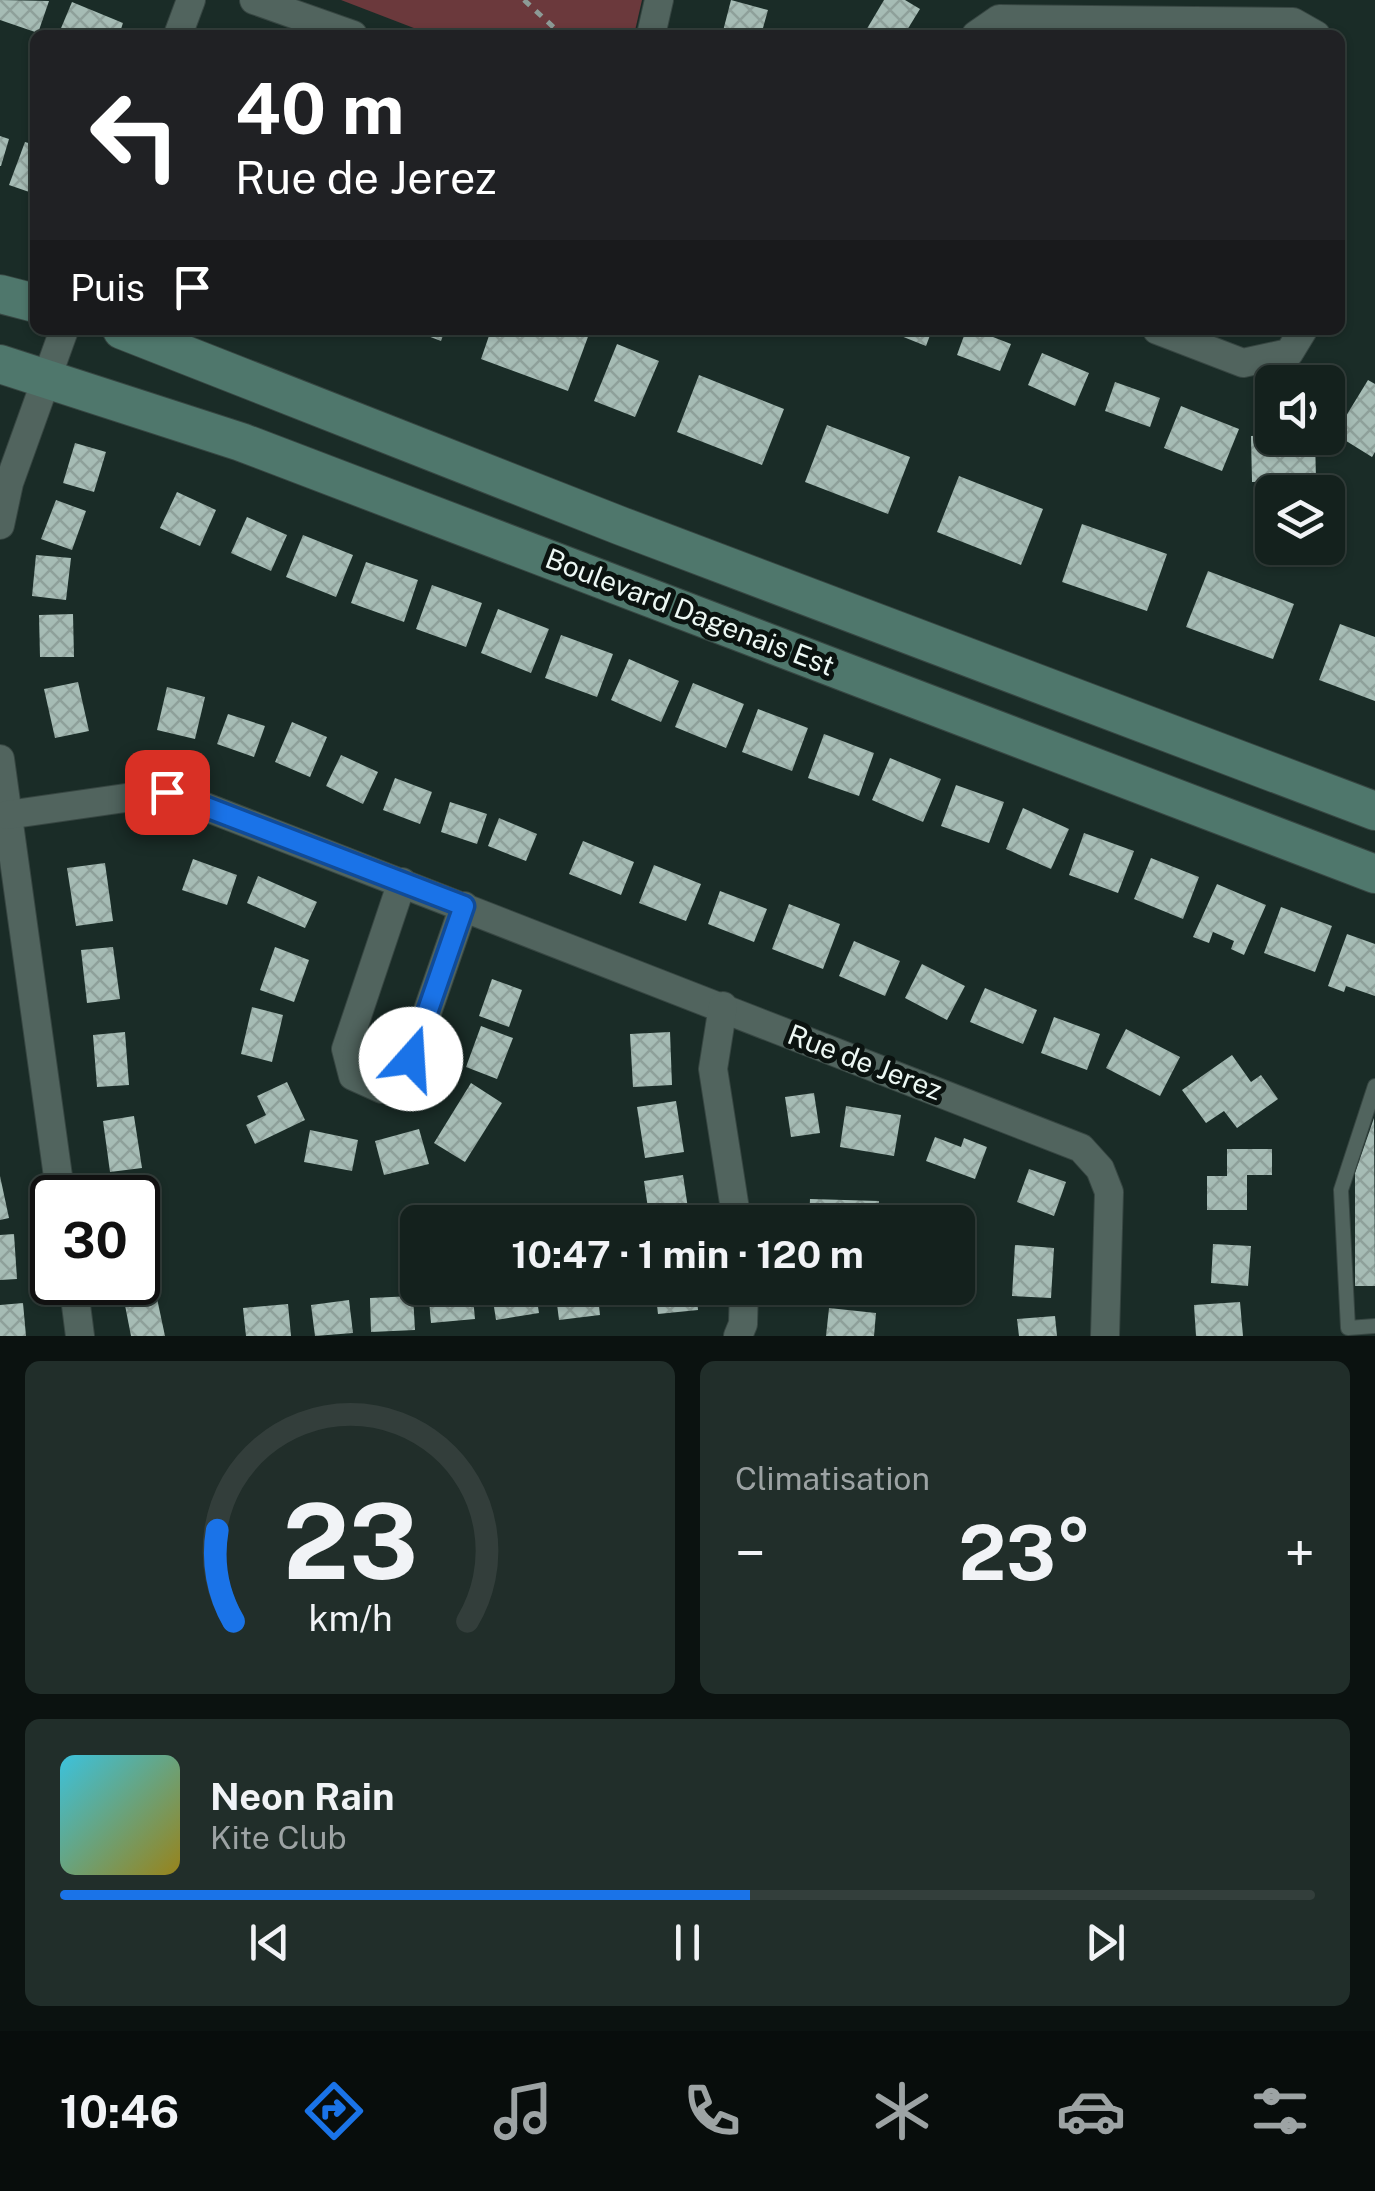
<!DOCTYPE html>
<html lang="fr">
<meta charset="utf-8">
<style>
body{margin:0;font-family:"Public Sans",sans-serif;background:#212e2a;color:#f1f3f6;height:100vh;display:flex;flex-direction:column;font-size:38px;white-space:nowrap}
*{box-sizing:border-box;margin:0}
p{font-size:32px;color:#9da3a4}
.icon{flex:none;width:55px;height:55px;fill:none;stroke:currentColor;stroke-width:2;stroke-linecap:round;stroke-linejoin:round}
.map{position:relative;height:1336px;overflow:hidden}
.panel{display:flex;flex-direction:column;gap:25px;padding:25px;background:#0b1210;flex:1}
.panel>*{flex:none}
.guide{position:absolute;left:30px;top:30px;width:1315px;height:305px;border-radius:15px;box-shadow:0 2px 8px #0004,0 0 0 2px #333e3b;background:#202124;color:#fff;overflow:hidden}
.controls{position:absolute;left:1255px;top:365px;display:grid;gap:20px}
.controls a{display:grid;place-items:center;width:90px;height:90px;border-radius:15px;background:#14211d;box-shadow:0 2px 8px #0004,0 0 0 2px #333e3b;font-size:50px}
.speed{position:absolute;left:30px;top:1175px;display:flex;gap:20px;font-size:50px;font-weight:700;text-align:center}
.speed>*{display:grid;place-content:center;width:130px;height:130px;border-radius:50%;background:#14211d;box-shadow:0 2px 8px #0004,0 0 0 2px #333e3b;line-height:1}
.speed .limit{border:5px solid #111;border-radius:15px;background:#fff;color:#111}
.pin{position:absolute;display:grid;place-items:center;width:85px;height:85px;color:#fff;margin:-42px;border-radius:20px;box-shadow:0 5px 15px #0006}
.me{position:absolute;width:110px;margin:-55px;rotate:19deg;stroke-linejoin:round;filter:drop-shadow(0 0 8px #0008)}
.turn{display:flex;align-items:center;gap:35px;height:210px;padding:0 40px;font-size:45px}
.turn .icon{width:130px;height:130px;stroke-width:2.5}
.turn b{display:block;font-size:70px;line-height:85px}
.then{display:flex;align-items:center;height:95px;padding:0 40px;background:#0003;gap:20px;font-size:38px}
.big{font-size:75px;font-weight:700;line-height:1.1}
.panel .tile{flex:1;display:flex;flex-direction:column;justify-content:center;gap:15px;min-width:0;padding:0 35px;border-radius:15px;background:#212e2a}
.panel .dial{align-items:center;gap:0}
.dial svg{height:260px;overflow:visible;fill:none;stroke:#333e3b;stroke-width:7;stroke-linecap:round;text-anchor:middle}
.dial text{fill:#f1f3f6;stroke:none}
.song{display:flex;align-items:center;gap:30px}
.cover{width:120px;height:120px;border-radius:15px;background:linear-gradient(135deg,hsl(190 70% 55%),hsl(50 70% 35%))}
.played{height:10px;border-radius:5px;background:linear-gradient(90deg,#1a73e8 55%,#333e3b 55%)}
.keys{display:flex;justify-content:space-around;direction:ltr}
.heat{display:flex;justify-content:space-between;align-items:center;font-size:55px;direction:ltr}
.panel .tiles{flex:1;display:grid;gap:25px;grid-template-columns:1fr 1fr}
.tile:last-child{grid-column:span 2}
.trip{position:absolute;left:400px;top:1205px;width:575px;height:100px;border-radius:15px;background:#14211d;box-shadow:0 2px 8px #0004,0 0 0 2px #333e3b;font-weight:700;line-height:100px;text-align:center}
.tabs{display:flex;height:160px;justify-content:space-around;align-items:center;background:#080d0c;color:#9da3a4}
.tabs .icon{width:70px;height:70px}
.tabs .active{color:#1a73e8}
.tabs b{font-size:45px;color:#f1f3f6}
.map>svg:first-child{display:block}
</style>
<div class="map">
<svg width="1375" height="1336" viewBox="0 0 1375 1336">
<defs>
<pattern id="building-cross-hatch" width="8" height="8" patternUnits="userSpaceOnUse" patternTransform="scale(2.5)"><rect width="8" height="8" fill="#a6bcb5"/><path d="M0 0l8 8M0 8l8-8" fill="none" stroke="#8ea09a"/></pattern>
</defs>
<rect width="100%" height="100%" fill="#1a2c27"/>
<polygon fill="#6b393c" points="341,0 642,0 634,35 432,35"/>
<g fill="url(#building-cross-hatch)">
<polygon points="0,0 49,1 38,33 0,20"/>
<polygon points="731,0 768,10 761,35 722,35"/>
<polygon points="884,0 905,0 920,9 904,35 865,32"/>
<polygon points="72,2 123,23 119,35 59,33"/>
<polygon points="0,136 9,139 1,166 0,166"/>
<polygon points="25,142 35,145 35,194 9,185"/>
<polygon points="412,330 445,330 441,341"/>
<polygon points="491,330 577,330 589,334 568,391 481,359"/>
<polygon points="886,330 932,330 926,346"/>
<polygon points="966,330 975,330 1011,344 1000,371 957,355"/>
<polygon points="617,344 659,361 635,417 594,401"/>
<polygon points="1042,353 1089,373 1075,406 1028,385"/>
<polygon points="699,375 784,409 762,465 677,432"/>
<polygon points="1368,380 1375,384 1375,452 1372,457 1335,434"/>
<polygon points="1115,382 1160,398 1150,427 1105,411"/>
<polygon points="1181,406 1239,429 1222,471 1164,448"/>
<polygon points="827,425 910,457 888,514 805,482"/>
<polygon points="1272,435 1315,438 1316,480 1252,482 1251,436"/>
<polygon points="75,443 106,452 94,492 63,483"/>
<polygon points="959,476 1043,509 1021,565 937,532"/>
<polygon points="177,492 216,510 200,546 160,528"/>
<polygon points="56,500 86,511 72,550 41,539"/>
<polygon points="247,517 287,535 271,571 231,553"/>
<polygon points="1082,524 1167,554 1147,611 1062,582"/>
<polygon points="303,535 353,555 336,597 286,577"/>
<polygon points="36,555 71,558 66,600 32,596"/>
<polygon points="366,562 418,580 404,622 351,603"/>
<polygon points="1208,571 1294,604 1273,659 1186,627"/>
<polygon points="432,585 482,603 466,647 416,629"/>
<polygon points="498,609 549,629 531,673 481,653"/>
<polygon points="73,614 74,657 40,657 39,615"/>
<polygon points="1340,624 1375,637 1375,701 1319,680"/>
<polygon points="561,635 613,654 597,697 545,678"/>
<polygon points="629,659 679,681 661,722 611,700"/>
<polygon points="78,682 89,731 55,738 44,689"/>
<polygon points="693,683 744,704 726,748 675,727"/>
<polygon points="167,687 205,697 195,739 157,730"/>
<polygon points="758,709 808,728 792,771 742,752"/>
<polygon points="228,714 265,726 254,757 217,744"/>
<polygon points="292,722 327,737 310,777 275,762"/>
<polygon points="824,734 874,753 859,796 808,778"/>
<polygon points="341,755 378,772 363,804 326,786"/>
<polygon points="890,758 941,779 923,822 872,800"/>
<polygon points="395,778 432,792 420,824 383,810"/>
<polygon points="956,785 1004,802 989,843 941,826"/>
<polygon points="450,802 487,814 477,844 441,832"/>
<polygon points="1023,808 1069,829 1051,869 1006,849"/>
<polygon points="499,818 537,834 526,861 488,846"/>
<polygon points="1084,833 1134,851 1118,893 1069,875"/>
<polygon points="583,841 634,862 621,895 569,874"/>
<polygon points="1151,858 1199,877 1183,919 1134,899"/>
<polygon points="193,859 237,875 227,905 182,890"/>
<polygon points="105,863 113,921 76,926 67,868"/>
<polygon points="654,865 701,884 686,921 639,903"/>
<polygon points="258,876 317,902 305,928 247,903"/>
<polygon points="1217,884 1266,905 1244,955 1231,949 1234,941 1213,932 1209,943 1193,937"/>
<polygon points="720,891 767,909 754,942 708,924"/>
<polygon points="789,904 840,924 823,969 772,949"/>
<polygon points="1281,907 1332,926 1315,972 1264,953"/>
<polygon points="1347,934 1375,944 1375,996 1346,986 1344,992 1328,986"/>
<polygon points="854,941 900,961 885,996 839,976"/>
<polygon points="113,947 120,999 87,1003 81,950"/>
<polygon points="275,947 309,960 294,1002 260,990"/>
<polygon points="922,964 965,986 947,1020 905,998"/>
<polygon points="492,979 522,990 509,1027 479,1016"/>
<polygon points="985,988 1037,1010 1023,1044 970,1022"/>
<polygon points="252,1007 283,1015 272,1062 241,1054"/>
<polygon points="1054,1017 1100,1034 1087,1070 1041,1053"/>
<polygon points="481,1026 513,1038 497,1079 466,1067"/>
<polygon points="1126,1029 1180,1057 1160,1096 1106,1068"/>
<polygon points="125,1032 129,1085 97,1087 93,1035"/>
<polygon points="670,1032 672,1085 633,1087 630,1034"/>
<polygon points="1232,1055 1251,1082 1261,1075 1278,1099 1237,1128 1224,1111 1206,1123 1182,1090"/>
<polygon points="287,1082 305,1120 255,1144 246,1125 266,1115 257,1096"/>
<polygon points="471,1083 502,1103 465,1162 434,1143"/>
<polygon points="814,1093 820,1133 791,1137 785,1097"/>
<polygon points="676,1101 684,1152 645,1158 637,1107"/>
<polygon points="846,1106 901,1115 894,1156 840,1147"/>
<polygon points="134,1116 142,1168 110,1172 103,1121"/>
<polygon points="1374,1118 1375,1286 1355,1286 1355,1173"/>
<polygon points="419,1129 429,1164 384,1175 375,1141"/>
<polygon points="310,1130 358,1140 352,1171 304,1162"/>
<polygon points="935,1137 961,1147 964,1138 987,1147 975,1179 926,1161"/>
<polygon points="1227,1149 1272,1149 1272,1175 1247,1175 1247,1210 1207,1210 1207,1176 1227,1176"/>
<polygon points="1029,1169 1066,1182 1054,1216 1017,1202"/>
<polygon points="683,1175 690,1222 650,1222 644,1181"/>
<polygon points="0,1176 9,1218 0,1220"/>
<polygon points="810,1199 879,1201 878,1222 809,1222"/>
<polygon points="145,1201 154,1252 138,1255 138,1203"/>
<polygon points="14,1234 17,1279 0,1280 0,1235"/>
<polygon points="1213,1244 1251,1246 1248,1286 1211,1283"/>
<polygon points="1015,1245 1054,1248 1051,1298 1012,1296"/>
<polygon points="472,1288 475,1319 431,1323 428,1289"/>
<polygon points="491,1288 535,1288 539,1313 496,1320"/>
<polygon points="555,1288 597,1288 600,1315 559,1320"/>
<polygon points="655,1288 696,1288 698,1310 658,1314"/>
<polygon points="821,1288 854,1288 853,1296 820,1294"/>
<polygon points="155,1289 165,1336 131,1336 123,1295"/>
<polygon points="413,1296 415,1330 371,1332 370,1298"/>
<polygon points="349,1300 353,1333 315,1336 311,1305"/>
<polygon points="1240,1302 1243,1336 1196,1336 1194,1305"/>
<polygon points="23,1303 26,1336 0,1336 0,1305"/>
<polygon points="288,1304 291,1336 246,1336 243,1308"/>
<polygon points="829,1308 876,1313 874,1336 826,1336"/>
<polygon points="1055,1316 1057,1336 1019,1336 1017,1319"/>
</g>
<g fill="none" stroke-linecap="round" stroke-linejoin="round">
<g stroke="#374642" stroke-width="16">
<polyline id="service" points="1375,1086 1341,1190 1348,1328 1375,1326"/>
</g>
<g stroke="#374642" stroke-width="30">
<g id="minor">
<polyline points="254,0 353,35"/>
<polyline points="178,35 191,0"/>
<polyline points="651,35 659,0"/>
<polyline points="976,35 999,19 1293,22 1316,35"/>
<polyline points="1157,330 1243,363 1289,353 1303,330"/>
<polyline points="0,525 9,483 64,330"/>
<polyline points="0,759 61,1198"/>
<polyline points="7,815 167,792 1081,1148 1100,1169 1109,1192 1105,1336"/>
<polyline points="402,882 346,1049 353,1076 382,1089 397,1080 411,1059 464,906"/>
<polyline points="723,1006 713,1069 737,1222"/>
<polyline points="73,1282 80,1336"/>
<polyline points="738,1336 743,1324 744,1288"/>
</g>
</g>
<g stroke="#374642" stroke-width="40">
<g id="secondary">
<polyline points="0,294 35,303"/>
<polyline points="122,330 621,526 1375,811"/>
<polyline points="0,364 241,442 1375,874"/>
</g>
</g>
<polyline stroke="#8c9b96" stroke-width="5" stroke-dasharray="8 8" stroke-linecap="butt" points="524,0 562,35"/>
<use href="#service" stroke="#51645e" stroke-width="14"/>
<use href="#minor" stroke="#51645e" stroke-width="28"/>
<use href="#secondary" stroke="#4f776c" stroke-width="38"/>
</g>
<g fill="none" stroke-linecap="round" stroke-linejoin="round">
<g stroke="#114b97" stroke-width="25">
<polyline id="route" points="167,792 464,906 411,1059"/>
</g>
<use href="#route" stroke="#1a73e8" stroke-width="18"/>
</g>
<g text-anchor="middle" stroke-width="10" stroke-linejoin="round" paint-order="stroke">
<g font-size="28" fill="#ecf7f3" stroke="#0b1310">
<text transform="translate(690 612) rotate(21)" y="10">Boulevard Dagenais Est</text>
<text transform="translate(865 1062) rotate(21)" y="10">Rue de Jerez</text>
</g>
</g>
</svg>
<div class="controls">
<a><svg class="icon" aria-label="sound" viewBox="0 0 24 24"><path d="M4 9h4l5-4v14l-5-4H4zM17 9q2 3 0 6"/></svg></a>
<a><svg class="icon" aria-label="layers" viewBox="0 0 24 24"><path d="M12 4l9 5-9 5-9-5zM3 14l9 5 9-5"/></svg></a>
</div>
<div class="speed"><div class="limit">30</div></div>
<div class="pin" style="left:167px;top:792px;background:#d93025"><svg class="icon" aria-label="arrive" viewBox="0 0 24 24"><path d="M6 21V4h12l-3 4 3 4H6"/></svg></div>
<svg class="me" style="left:411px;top:1059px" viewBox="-20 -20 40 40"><circle r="19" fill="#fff"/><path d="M0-13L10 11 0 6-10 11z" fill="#1a73e8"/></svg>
<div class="trip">10:47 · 1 min · 120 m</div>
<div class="guide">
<div class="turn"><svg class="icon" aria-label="left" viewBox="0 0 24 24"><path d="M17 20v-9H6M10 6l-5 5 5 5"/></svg><div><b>40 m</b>Rue de Jerez</div></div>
<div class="then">Puis<svg class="icon" aria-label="arrive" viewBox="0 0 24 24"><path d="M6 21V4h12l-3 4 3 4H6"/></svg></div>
</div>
</div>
<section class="panel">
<div class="tiles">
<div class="tile dial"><svg viewBox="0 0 100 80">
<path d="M14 69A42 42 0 1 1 86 69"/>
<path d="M14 69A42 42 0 0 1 9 41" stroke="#1a73e8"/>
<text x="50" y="56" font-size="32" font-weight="700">23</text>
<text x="50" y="72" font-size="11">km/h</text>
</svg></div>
<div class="tile"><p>Climatisation</p>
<div class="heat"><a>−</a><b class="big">23°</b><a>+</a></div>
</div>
<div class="tile">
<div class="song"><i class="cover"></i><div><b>Neon Rain</b><p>Kite Club</p></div></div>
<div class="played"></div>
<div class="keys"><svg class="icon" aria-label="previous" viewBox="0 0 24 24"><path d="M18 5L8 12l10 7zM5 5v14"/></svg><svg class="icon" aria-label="pause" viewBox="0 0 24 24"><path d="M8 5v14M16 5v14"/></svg><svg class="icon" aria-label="next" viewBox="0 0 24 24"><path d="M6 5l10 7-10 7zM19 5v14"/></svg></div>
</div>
</div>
</section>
<nav class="tabs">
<b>10:46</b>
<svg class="icon active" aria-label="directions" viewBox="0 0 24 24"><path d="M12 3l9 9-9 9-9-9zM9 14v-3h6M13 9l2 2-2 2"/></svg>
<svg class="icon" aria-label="music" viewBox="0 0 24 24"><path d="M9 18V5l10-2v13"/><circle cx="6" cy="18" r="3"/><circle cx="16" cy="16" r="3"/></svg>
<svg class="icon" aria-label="phone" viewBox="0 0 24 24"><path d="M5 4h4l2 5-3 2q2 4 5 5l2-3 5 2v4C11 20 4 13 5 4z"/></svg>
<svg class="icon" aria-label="climate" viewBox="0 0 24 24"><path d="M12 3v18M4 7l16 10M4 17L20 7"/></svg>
<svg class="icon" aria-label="car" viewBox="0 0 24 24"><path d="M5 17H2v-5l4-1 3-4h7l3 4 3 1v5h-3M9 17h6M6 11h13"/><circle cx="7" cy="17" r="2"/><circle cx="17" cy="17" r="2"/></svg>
<svg class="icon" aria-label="filters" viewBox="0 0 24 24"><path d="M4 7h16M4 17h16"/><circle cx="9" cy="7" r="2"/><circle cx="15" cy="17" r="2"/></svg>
</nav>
